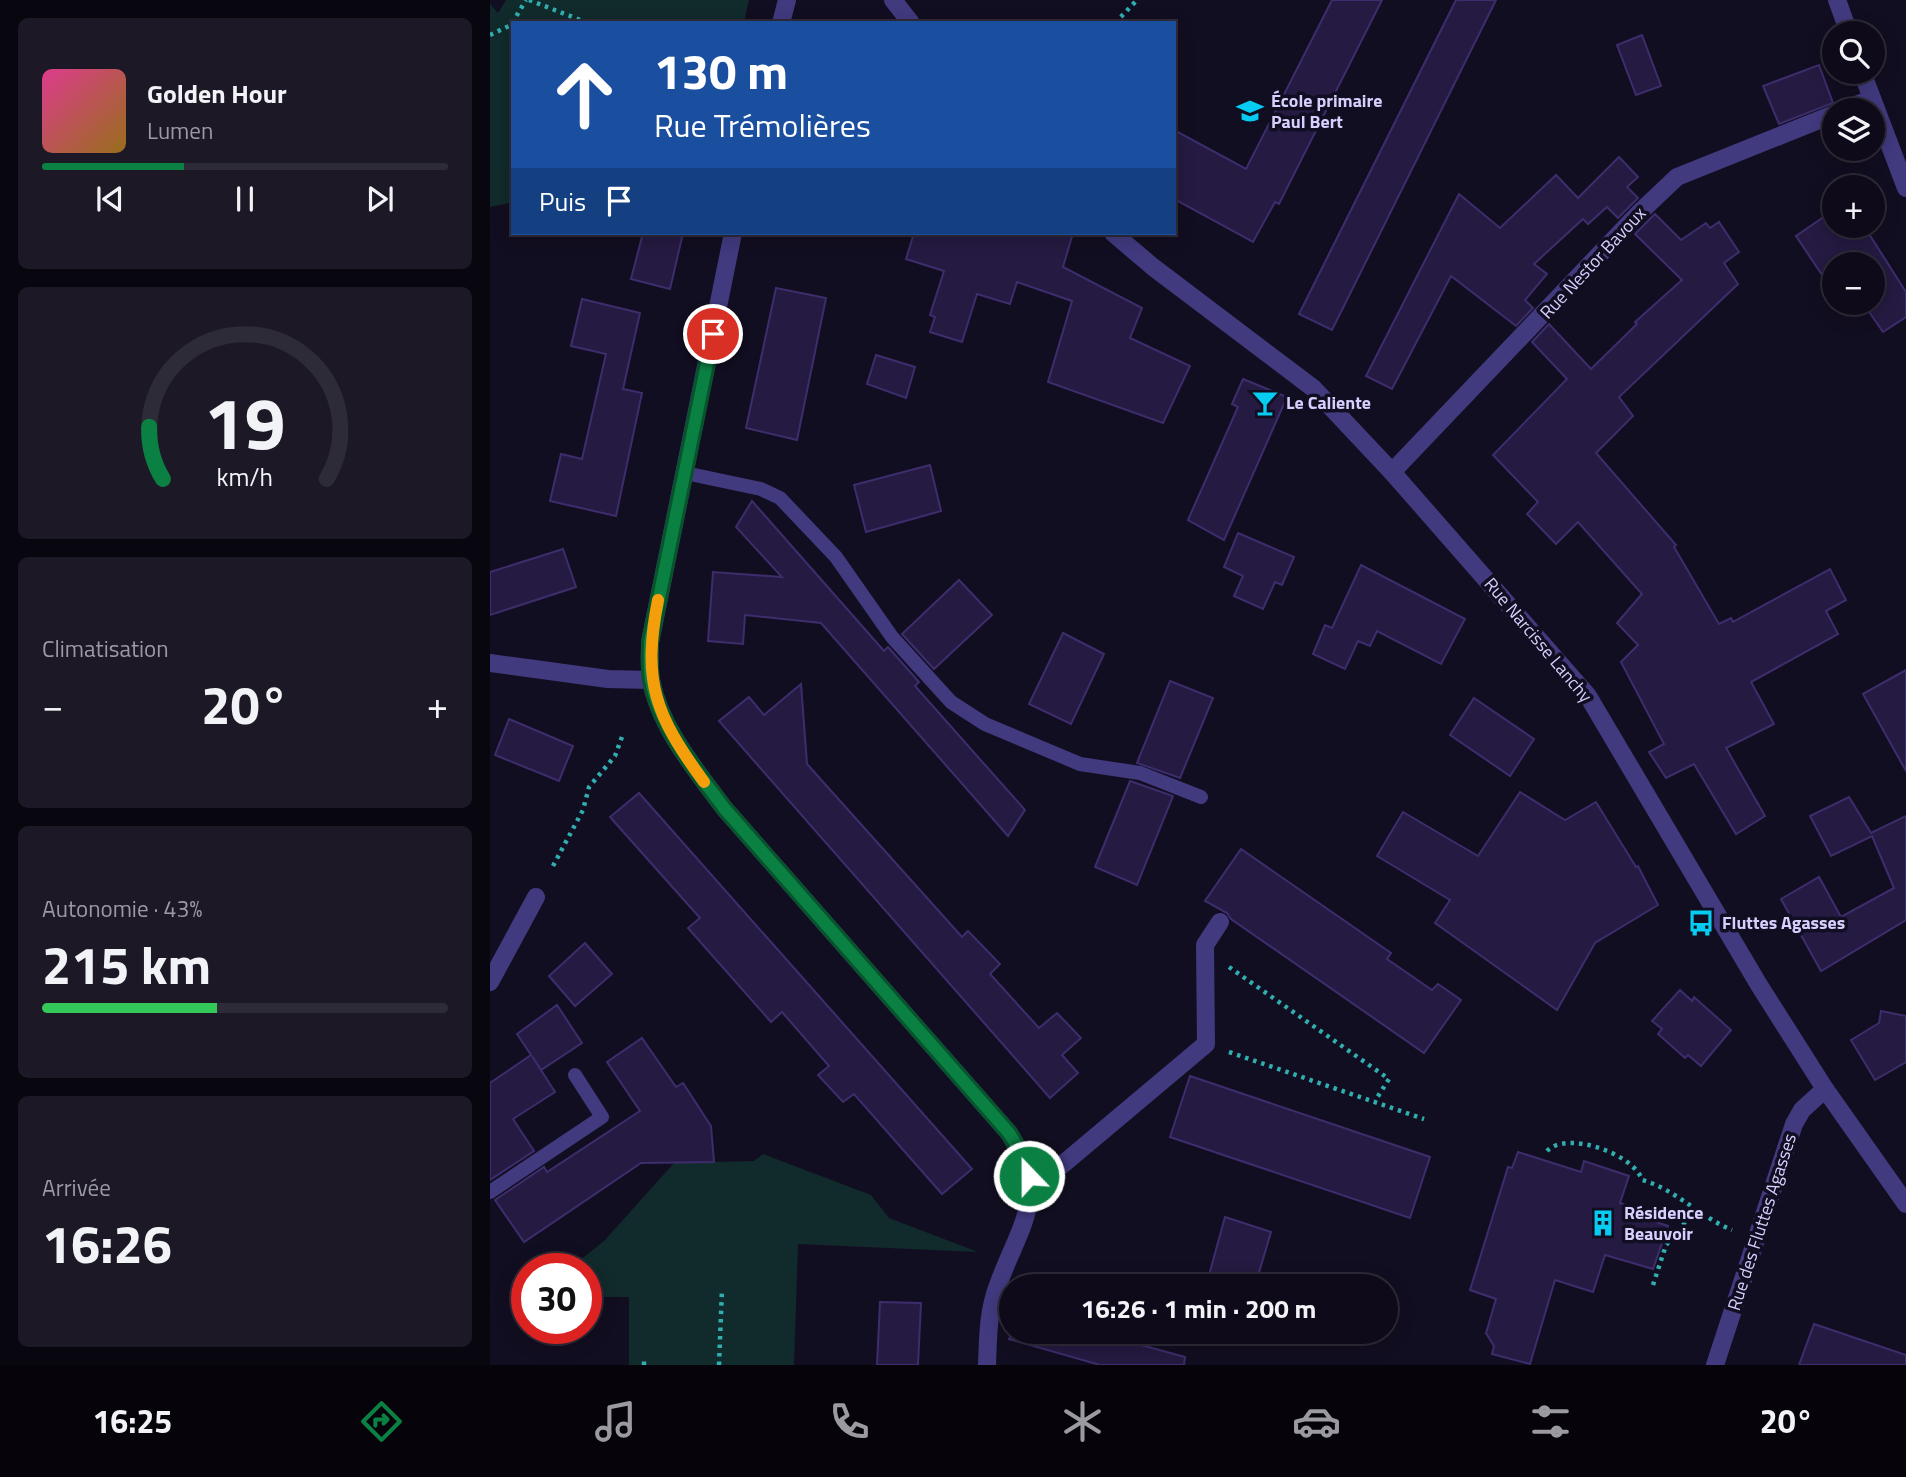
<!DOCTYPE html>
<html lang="fr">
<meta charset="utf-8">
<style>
body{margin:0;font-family:"Titillium Web",sans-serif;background:#1c1826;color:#f1f3f6;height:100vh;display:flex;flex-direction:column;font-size:26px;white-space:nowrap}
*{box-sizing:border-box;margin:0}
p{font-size:23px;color:#9b9aa2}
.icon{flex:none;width:38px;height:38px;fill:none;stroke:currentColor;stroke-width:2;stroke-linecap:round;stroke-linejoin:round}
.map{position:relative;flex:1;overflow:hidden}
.sheet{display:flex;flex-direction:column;gap:18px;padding:18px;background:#08060e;width:490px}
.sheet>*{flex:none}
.guide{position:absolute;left:21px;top:21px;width:665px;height:214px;border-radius:0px;box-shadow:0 4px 18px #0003,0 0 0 2px #2e2b38;background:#1a4fa0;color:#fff;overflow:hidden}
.buttons{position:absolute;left:1332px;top:21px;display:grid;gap:14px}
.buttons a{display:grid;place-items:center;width:63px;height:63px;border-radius:50%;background:#0e0a19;box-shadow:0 4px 18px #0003,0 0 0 2px #2e2b38;font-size:35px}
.speed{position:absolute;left:21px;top:1253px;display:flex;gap:14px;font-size:35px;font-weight:700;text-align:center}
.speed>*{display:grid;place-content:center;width:91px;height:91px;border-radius:50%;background:#0e0a19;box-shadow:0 4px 18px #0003,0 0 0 2px #2e2b38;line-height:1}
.speed .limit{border:10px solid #d22;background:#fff;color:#111}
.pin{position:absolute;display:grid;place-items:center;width:60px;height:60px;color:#fff;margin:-30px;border:4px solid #fff;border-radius:50%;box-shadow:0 2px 7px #0007}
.me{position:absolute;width:77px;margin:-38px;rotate:338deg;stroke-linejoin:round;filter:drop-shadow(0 0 5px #0008)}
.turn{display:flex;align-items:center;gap:24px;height:147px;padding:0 28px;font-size:32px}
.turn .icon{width:91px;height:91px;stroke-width:2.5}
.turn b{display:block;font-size:49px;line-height:60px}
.then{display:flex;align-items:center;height:66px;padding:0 28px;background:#0003;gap:14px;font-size:26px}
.big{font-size:52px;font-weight:700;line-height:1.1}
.sheet .card{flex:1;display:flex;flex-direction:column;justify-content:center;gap:10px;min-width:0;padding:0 24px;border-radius:10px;background:#1c1826}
.sheet .dial{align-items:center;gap:0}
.dial svg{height:182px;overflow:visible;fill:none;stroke:#2e2b38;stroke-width:7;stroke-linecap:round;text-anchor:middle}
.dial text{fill:#f1f3f6;stroke:none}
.song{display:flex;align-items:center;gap:21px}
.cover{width:84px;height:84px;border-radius:10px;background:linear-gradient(135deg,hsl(330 70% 55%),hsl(40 70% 35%))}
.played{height:7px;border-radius:4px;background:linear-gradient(90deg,#0b8043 35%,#2e2b38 35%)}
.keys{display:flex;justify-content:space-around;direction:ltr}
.heat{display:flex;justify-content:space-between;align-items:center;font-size:38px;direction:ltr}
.charge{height:10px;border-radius:5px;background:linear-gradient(90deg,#34c759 43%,#2e2b38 0)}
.trip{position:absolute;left:509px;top:1274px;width:399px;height:70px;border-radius:35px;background:#0e0a19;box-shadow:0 4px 18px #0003,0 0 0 2px #2e2b38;font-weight:700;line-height:70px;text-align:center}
.tabs{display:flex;height:112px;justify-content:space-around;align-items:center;background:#06040a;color:#9b9aa2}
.tabs .icon{width:49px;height:49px}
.tabs .active{color:#0b8043}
.tabs b{font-size:32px;color:#f1f3f6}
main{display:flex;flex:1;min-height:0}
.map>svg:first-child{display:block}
</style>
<main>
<section class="sheet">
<div class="card">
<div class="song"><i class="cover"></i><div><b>Golden Hour</b><p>Lumen</p></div></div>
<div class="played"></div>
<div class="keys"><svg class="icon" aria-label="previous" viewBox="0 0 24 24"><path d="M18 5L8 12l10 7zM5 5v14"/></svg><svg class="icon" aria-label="pause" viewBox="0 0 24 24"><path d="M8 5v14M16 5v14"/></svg><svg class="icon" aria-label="next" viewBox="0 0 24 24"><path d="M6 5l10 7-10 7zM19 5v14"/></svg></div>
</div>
<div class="card dial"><svg viewBox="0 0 100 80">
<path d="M14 69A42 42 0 1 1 86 69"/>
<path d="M14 69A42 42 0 0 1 8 46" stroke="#0b8043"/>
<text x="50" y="56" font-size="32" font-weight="700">19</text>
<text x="50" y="72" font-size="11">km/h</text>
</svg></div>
<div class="card"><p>Climatisation</p>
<div class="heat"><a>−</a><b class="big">20°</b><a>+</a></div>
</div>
<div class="card"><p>Autonomie · 43%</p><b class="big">215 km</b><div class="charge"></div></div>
<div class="card"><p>Arrivée</p><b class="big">16:26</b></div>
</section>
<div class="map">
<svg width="1416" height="1365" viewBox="0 0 1416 1365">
<rect width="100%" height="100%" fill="#120e21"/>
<g fill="#112a2b">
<polygon points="16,0 259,0 254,23 23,23 23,202 0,207 0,4 8,13"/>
<polygon points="273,1154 381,1195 399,1218 488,1252 308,1244 304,1365 139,1365 139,1297 96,1297 96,1269 79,1269 114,1241 184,1163 264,1161"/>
</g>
<g fill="#251a41" stroke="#3e2d6d" stroke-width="2">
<polygon points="842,0 892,0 789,204 785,202 763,242 684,199 684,130 756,169"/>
<polygon points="966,0 1006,0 842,330 809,314"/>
<polygon points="1152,35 1171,86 1146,95 1127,45"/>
<polygon points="1329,65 1343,103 1289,124 1273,86"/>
<polygon points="1129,157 1148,177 1137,187 1148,198 1128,218 1117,207 1098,224 1093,219 1044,264 1057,274 1035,300 1043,308 1026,326 961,276 902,389 876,376 969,194 1010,228 1066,175 1088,198"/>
<polygon points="1344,210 1344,226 1374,226 1416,292 1416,317 1393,332 1373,303 1382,303 1382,264 1344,264 1344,293 1306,236"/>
<polygon points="1165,214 1191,240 1216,223 1220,228 1229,222 1249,252 1234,263 1248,284 1129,397 1143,416 1106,453 1186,545 1184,547 1229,624 1241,618 1243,622 1340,569 1356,600 1336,611 1348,634 1261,682 1284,724 1236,748 1275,816 1246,834 1204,764 1176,778 1159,752 1174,744 1131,662 1148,645 1127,623 1152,594 1088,522 1066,544 1037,514 1048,502 1003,455 1077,379 1042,342 1059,324 1101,369 1147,324 1145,322 1192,280 1145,234"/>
<polygon points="153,233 193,233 180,289 141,279"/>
<polygon points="424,233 583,233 573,267 652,308 640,338 700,366 673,423 558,382 582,301 527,282 520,304 487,294 472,342 440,332 445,317 440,315 454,271 416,259"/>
<polygon points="286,288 336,298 307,440 256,428"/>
<polygon points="92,299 150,313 133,389 152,393 126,516 60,501 71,454 92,459 116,354 81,346"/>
<polygon points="386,355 425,367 416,398 377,384"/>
<polygon points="753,379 797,397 734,540 698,520 748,407 742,404"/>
<polygon points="440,465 451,511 376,532 364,485"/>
<polygon points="262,501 394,651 398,647 429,682 425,686 535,810 518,836 331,623 255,615 253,644 218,641 223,572 292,577 246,527"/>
<polygon points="748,533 804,557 792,585 785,582 773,609 744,596 753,576 734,567"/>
<polygon points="73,549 86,587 0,615 0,572"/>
<polygon points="871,565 975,619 951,664 887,631 880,646 868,641 855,669 823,654 835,625 842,628"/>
<polygon points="469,580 502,615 444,669 412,634"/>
<polygon points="573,633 614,654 581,724 539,704"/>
<polygon points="1416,670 1416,771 1373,694"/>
<polygon points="680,681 723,698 690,778 647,763"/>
<polygon points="311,684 317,764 472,937 478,931 510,964 500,974 549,1028 567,1013 591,1038 572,1055 588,1073 560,1098 229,721 259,697 274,715"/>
<polygon points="984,698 1044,739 1020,776 960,735"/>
<polygon points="19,719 83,746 69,781 5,755"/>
<polygon points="640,781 683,796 647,885 605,867"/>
<polygon points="1030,792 1075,820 1106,802 1146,867 1148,866 1168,905 1105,943 1067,1010 945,923 960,900 887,856 913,812 988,856"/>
<polygon points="149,793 482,1169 452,1194 364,1094 353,1102 328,1075 339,1066 292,1012 281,1022 198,928 210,918 120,817"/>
<polygon points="1359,797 1381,833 1416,816 1416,920 1331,971 1291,899 1329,877 1351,917 1404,888 1382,836 1341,856 1320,816"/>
<polygon points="751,849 901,953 897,959 942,990 948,984 971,1000 934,1053 741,919 737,913 715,901"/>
<polygon points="95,943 122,974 85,1006 59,976"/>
<polygon points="1190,990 1202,1001 1204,997 1241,1030 1211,1066 1198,1055 1195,1058 1168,1034 1172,1029 1162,1021"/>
<polygon points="67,1005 92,1043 51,1070 42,1056 65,1092 23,1119 44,1151 0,1180 0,1083 41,1055 27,1034"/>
<polygon points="1391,1011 1416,1016 1416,1062 1385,1080 1361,1040 1389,1023"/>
<polygon points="152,1038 186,1087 193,1083 221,1126 224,1162 151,1163 34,1242 5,1200 54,1167 57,1172 150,1111 117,1062"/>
<polygon points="700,1076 940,1157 920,1218 680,1137"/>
<polygon points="1028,1152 1091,1172 1094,1161 1139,1176 1130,1203 1163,1214 1160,1220 1178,1226 1163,1269 1115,1255 1103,1292 1065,1280 1040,1364 1002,1354 1004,1346 996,1333 1006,1299 980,1290 1018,1167 1022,1168"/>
<polygon points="735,1217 781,1232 765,1286 716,1286"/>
<polygon points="390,1302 431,1303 428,1365 387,1365"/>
<polygon points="1324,1324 1416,1355 1416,1365 1309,1365"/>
<polygon points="522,1332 604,1332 695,1357 694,1365 610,1365 519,1339"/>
</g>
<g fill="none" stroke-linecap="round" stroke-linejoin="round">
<g stroke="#31afb0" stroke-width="4.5" stroke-dasharray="3.5 5" stroke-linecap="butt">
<polyline points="39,0 98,23"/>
<polyline points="625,23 647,0"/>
<polyline points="0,35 21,25 36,0"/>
<polyline points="63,866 93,810 99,787 125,756 133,734"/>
<polyline points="739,967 899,1079 885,1101"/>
<polyline points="739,1052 934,1119"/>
<path d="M1057 1151C1077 1130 1144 1154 1152 1180 1185 1189 1210 1217 1242 1230"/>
<polyline points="1163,1285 1176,1245 1194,1224 1200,1208"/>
<polyline points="154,1365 154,1357"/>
<polyline points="229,1365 232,1289"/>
</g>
<g stroke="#413a7f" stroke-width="14">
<polyline points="195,473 271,489 290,498 346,557 402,637 461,702 495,724 590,764 650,773 711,797"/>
<polyline points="0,1192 112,1117 85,1075"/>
</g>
<g stroke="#413a7f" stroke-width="18">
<polyline points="403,0 421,23"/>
<polyline points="1347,0 1359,33"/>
<polyline points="291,23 297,0"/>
<polyline points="1372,72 1416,188"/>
<polyline points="1353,110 1382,99"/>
<path d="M243 233 160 642C160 654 159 668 161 680 170 728 206 770 234 808L519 1133C559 1198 531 1222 508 1285 498 1310 498 1338 497 1365"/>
<polyline points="623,233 663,267 823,388 902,472 1098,696 1269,985 1335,1089 1416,1204"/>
<polyline points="902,472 1149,213 1187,177 1344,114"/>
<polyline points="0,663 118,679 161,680"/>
<polyline points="0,982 46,897"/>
<polyline points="539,1176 572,1165 716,1044 715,945 730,922"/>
<polyline points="1225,1365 1304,1124 1312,1110 1335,1089"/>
</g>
</g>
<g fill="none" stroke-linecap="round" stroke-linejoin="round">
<g stroke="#07532c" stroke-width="18">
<path id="route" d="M223 334 160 642C160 654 159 668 161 680 170 728 206 770 234 808L519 1133 533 1156 539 1176"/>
</g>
<use href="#route" stroke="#0b8043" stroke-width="12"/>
<path stroke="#f59e0b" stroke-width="12" d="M168 600C152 682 165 715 214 782"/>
</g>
<defs>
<g id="school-bare" transform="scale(2.1)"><path d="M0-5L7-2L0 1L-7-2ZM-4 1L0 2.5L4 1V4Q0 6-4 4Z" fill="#06ccf2" stroke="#120e21" stroke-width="2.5" paint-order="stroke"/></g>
<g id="bar-bare" transform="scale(2.1)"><path d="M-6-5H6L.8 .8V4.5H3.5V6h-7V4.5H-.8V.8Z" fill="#06ccf2" stroke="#120e21" stroke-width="2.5" paint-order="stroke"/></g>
<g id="bus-bare" transform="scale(2.1)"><path d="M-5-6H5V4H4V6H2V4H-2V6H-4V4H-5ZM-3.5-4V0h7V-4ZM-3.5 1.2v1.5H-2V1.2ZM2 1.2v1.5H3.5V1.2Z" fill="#06ccf2" stroke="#120e21" stroke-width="2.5" paint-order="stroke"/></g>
<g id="building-bare" transform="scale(2.1)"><path d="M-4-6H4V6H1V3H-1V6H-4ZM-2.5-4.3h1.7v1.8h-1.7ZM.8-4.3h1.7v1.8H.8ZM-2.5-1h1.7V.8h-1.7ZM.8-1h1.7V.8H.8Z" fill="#06ccf2" stroke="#120e21" stroke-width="2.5" paint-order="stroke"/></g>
</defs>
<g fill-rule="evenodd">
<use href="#school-bare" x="760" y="111"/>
<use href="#bar-bare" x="775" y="403"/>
<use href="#bus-bare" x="1211" y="923"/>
<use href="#building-bare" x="1113" y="1223"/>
</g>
<g text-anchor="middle" stroke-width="7" stroke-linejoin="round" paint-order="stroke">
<g font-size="18" font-weight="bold" fill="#d7cffe" stroke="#120e21" text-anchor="start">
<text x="781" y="107">École primaire<tspan x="781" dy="21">Paul Bert</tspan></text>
<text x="796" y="409">Le Caliente</text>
<text x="1232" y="929">Fluttes Agasses</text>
<text x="1134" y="1219">Résidence<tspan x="1134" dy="21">Beauvoir</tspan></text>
</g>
<g font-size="18" fill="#d7cffe" stroke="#120e21">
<text transform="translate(1103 263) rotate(-47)" y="6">Rue Nestor Bavoux</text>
<text transform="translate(1048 640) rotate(50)" y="6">Rue Narcisse Lanchy</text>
<text transform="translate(1272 1222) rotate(-72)" y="6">Rue des Fluttes Agasses</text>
</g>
</g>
</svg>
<div class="buttons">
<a><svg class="icon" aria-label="search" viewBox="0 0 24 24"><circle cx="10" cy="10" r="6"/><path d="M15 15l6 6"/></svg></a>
<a><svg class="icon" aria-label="layers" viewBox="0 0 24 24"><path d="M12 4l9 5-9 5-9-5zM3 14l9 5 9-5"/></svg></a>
<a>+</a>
<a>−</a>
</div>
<div class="speed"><div class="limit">30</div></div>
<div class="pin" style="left:223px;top:334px;background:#d93025"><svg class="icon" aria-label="arrive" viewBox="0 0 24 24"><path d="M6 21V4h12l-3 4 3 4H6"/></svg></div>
<svg class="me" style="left:539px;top:1176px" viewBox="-20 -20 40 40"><circle r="17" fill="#0b8043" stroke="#fff" stroke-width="3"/><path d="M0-11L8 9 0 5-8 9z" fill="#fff"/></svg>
<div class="trip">16:26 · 1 min · 200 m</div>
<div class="guide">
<div class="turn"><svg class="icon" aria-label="ahead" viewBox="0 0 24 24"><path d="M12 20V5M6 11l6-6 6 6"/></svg><div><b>130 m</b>Rue Trémolières</div></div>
<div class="then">Puis<svg class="icon" aria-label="arrive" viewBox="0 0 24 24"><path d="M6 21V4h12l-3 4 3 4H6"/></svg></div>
</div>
</div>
</main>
<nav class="tabs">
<b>16:25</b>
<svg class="icon active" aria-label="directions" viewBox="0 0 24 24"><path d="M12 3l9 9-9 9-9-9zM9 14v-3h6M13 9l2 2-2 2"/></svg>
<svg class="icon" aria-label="music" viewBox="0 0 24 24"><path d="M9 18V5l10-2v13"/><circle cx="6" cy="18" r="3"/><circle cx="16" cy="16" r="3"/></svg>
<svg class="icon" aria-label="phone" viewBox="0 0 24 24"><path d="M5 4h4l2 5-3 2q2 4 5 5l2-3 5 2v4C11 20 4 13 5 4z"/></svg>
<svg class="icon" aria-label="climate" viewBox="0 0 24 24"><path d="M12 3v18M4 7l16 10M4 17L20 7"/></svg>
<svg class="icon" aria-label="car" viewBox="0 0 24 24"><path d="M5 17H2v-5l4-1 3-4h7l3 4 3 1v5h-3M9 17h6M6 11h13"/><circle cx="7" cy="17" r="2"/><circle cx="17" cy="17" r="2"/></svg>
<svg class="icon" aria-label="filters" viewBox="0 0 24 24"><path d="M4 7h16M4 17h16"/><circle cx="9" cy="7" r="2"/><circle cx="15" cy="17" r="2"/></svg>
<b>20°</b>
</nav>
